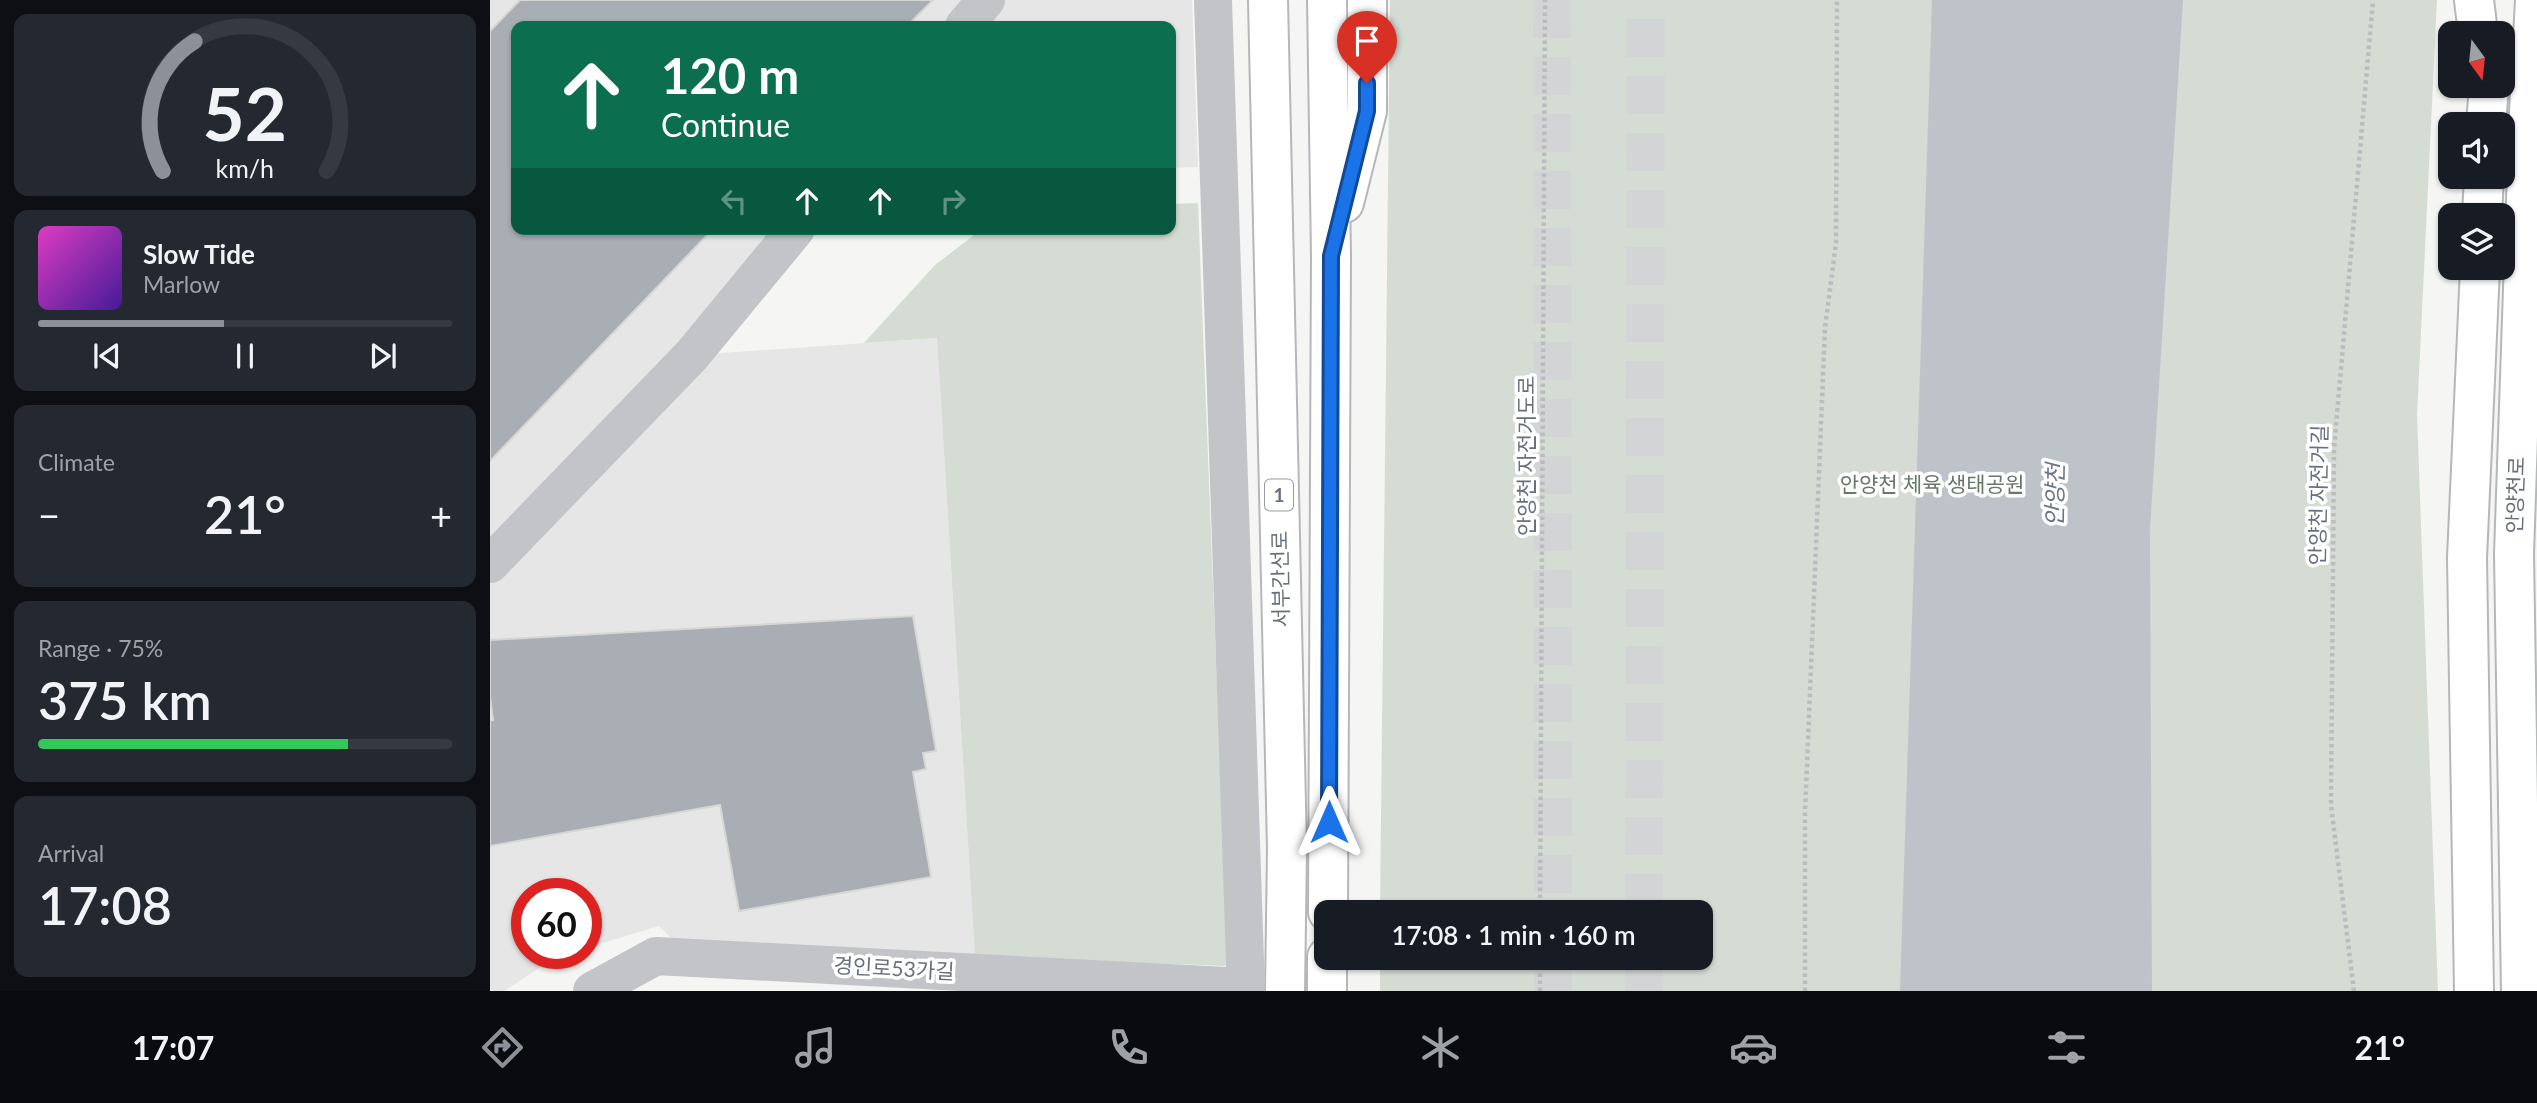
<!DOCTYPE html>
<meta charset="utf-8">
<style>
body{margin:0;font-family:Lato,"Noto Sans KR",sans-serif;background:#242831;color:#f1f3f6;height:100vh;display:flex;flex-direction:column;font-size:26px;white-space:nowrap}
*{box-sizing:border-box;margin:0}
p{font-size:23px;color:#9ea1a6}
.icon{flex:none;width:38px;height:38px;fill:none;stroke:currentColor;stroke-width:2;stroke-linecap:round;stroke-linejoin:round}
.map{position:relative;flex:1;overflow:hidden}
.drawer{display:flex;flex-direction:column;gap:14px;padding:14px;background:#0d0f14;width:490px}
.drawer>*{flex:none}
.banner{position:absolute;left:21px;top:21px;width:665px;height:214px;border-radius:14px;box-shadow:0 2px 5px #0004;background:#0b6e4f;color:#fff;overflow:hidden}
.needle{width:46px;rotate:165deg}
.fabs{position:absolute;left:1948px;top:21px;display:grid;gap:14px}
.fabs a{display:grid;place-items:center;width:77px;height:77px;border-radius:14px;background:#171b24;box-shadow:0 2px 5px #0004;font-size:35px}
.speed{position:absolute;left:21px;top:878px;display:flex;gap:14px;font-size:35px;font-weight:700;text-align:center}
.speed>*{display:grid;place-content:center;width:91px;height:91px;border-radius:50%;background:#171b24;box-shadow:0 2px 5px #0004;line-height:1}
.speed .limit{border:10px solid #d22;background:#fff;color:#111}
.pin{position:absolute;display:grid;place-items:center;width:60px;height:60px;color:#fff;margin:-72px -30px;border-radius:50% 50% 50% 0;rotate:-45deg;box-shadow:0 0 7px #0007}
.pin .icon{rotate:45deg}
.me{position:absolute;width:77px;margin:-38px;rotate:0deg;stroke-linejoin:round;filter:drop-shadow(0 0 5px #0008)}
.turn{display:flex;align-items:center;gap:24px;height:147px;padding:0 35px;font-size:32px}
.turn .icon{width:91px;height:91px;stroke-width:2.5}
.turn b{display:block;font-size:49px;line-height:60px}
.lanes{display:flex;align-items:center;height:66px;padding:0 35px;background:#0003;justify-content:center;gap:35px;direction:ltr}
.lanes .off{opacity:.35}
.big{font-size:52px;font-weight:600;line-height:1.1}
.drawer .tile{flex:1;display:flex;flex-direction:column;justify-content:center;gap:10px;min-width:0;padding:0 24px;border-radius:14px;background:#242831}
.drawer .dial{align-items:center;gap:0}
.dial svg{height:182px;overflow:visible;fill:none;stroke:#363941;stroke-width:7;stroke-linecap:round;text-anchor:middle}
.dial text{fill:#f1f3f6;stroke:none}
.song{display:flex;align-items:center;gap:21px}
.cover{width:84px;height:84px;border-radius:10px;background:linear-gradient(135deg,hsl(310 70% 55%),hsl(260 70% 35%))}
.played{height:7px;border-radius:4px;background:linear-gradient(90deg,#8c9099 45%,#363941 45%)}
.keys{display:flex;justify-content:space-around;direction:ltr}
.heat{display:flex;justify-content:space-between;align-items:center;font-size:38px;direction:ltr}
.charge{height:10px;border-radius:5px;background:linear-gradient(90deg,#34c759 75%,#363941 0)}
.trip{position:absolute;left:824px;top:900px;width:399px;height:70px;border-radius:14px;background:#171b24;box-shadow:0 2px 5px #0004;font-weight:600;line-height:70px;text-align:center}
.dock{display:flex;height:112px;justify-content:space-around;align-items:center;background:#090b0e;color:#9ea1a6}
.dock .icon{width:49px;height:49px}
.dock .active{color:#8c9099}
.dock b{font-size:32px;color:#f1f3f6}
main{display:flex;flex:1;min-height:0}
.map>svg:first-child{display:block}
</style>
<main>
<section class="drawer">
<div class="tile dial"><svg viewBox="0 0 100 80">
<path d="M14 69A42 42 0 1 1 86 69"/>
<path d="M14 69A42 42 0 0 1 28 12" stroke="#8c9099"/>
<text x="50" y="56" font-size="32" font-weight="700">52</text>
<text x="50" y="72" font-size="11">km/h</text>
</svg></div>
<div class="tile">
<div class="song"><i class="cover"></i><div><b>Slow Tide</b><p>Marlow</p></div></div>
<div class="played"></div>
<div class="keys"><svg class="icon" aria-label="previous" viewBox="0 0 24 24"><path d="M18 5L8 12l10 7zM5 5v14"/></svg><svg class="icon" aria-label="pause" viewBox="0 0 24 24"><path d="M8 5v14M16 5v14"/></svg><svg class="icon" aria-label="next" viewBox="0 0 24 24"><path d="M6 5l10 7-10 7zM19 5v14"/></svg></div>
</div>
<div class="tile"><p>Climate</p>
<div class="heat"><a>−</a><b class="big">21°</b><a>+</a></div>
</div>
<div class="tile"><p>Range · 75%</p><b class="big">375 km</b><div class="charge"></div></div>
<div class="tile"><p>Arrival</p><b class="big">17:08</b></div>
</section>
<div class="map">
<svg width="2047" height="991" viewBox="0 0 2047 991">
<rect width="100%" height="100%" fill="#f5f5f3"/>
<polygon fill="#e6e6e6" points="0,0 702,0 708,167 681,168 681,26 26,26 26,229 325,229 203,355 447,338 485,957 188,945 169,926 96,948 96,894 37,894 37,954 76,954 66,957 14,991 0,991"/>
<g fill="#d5dcd4">
<polygon points="900,0 1947,0 1927,415 1948,991 890,991 890,957 1211,957 1211,912 890,912"/>
<polygon points="708,203 738,966 485,957 447,338 374,343 445,265 492,229 681,229 681,204"/>
</g>
<polygon fill="#bec3c9" points="1442,0 1693,0 1660,530 1662,991 1410,991"/>
<g fill="#a9adb4" stroke="#d6d7d5" stroke-width="2">
<polygon points="30,0 443,0 417,26 26,26 26,229 223,229 0,461 0,31"/>
<polygon points="423,616 446,751 433,753 436,769 423,772 441,877 249,911 230,805 0,846 0,721 3,720 0,697 0,640"/>
</g>
<g fill="none" stroke-linecap="round" stroke-linejoin="round">
<g stroke="#d2d4d6" stroke-width="38" stroke-dasharray="38 19" stroke-linecap="butt">
<polyline points="1062,0 1063,912"/>
<polyline points="1154,912 1156,0"/>
<polyline points="1063,991 1063,957"/>
<polyline points="1154,991 1154,957"/>
</g>
<g stroke="#b5b7bb" stroke-width="42">
<g id="major">
<polyline points="778,0 797,849 795,991"/>
<polyline points="837,0 841,256 838,912"/>
<polyline points="1984,0 1988,33"/>
<polyline points="1996,124 1999,86"/>
<polyline points="854,203 877,111 877,0"/>
<polyline points="1992,215 1994,177"/>
<polyline points="837,991 837,957"/>
<polyline points="1984,991 1977,558 1990,268"/>
<polyline points="2031,991 2024,554 2039,113 2045,0"/>
</g>
</g>
<g stroke="#bbbcbf" stroke-width="4.5" stroke-dasharray="3.5 3.5" stroke-linecap="butt">
<polyline points="1050,912 1055,0"/>
<polyline points="1050,991 1050,957"/>
<polyline points="1315,991 1315,813 1335,328 1346,243 1347,0"/>
<polyline points="1864,991 1841,805 1844,449 1883,0"/>
</g>
<g stroke="#c2c4c7" stroke-width="38">
<polyline points="723,0 756,991"/>
<polyline points="474,26 496,0"/>
<polyline points="0,564 202,355 306,229"/>
<polyline points="102,991 166,956 756,987"/>
</g>
<use href="#major" stroke="#fff" stroke-width="38"/>
</g>
<g fill="none" stroke-linecap="round" stroke-linejoin="round">
<g stroke="#114b97" stroke-width="18">
<polyline id="route" points="839,822 841,256 877,111 877,83"/>
</g>
<use href="#route" stroke="#1a73e8" stroke-width="12"/>
</g>
<g text-anchor="middle" stroke-width="7" stroke-linejoin="round" paint-order="stroke">
<rect fill="#fff" stroke="#959ba6" stroke-width="2" x="775" y="479.5" width="28" height="31" rx="5"/>
<g font-size="19" font-weight="bold" fill="#687080">
<text x="789" y="502">1</text>
</g>
<g font-size="21" fill="#687080" stroke="#fff">
<text transform="translate(1037 456) rotate(-90)" y="7">안양천 자전거도로</text>
<text transform="translate(1829 495) rotate(-89)" y="7">안양천 자전거길</text>
<text transform="translate(2026 495) rotate(-88)" y="7">안양천로</text>
<text transform="translate(791 579) rotate(-91)" y="7">서부간선로</text>
<text transform="translate(404 969) rotate(3)" y="7">경인로53가길</text>
</g>
<g font-size="21" fill="#667867" stroke="#fff">
<text x="1442" y="492">안양천 체육 생태공원</text>
</g>
<g font-size="23" font-style="italic" fill="#697683" stroke="#fff">
<text transform="translate(1565 495) rotate(-89)" y="8">안양천</text>
</g>
</g>
</svg>
<div class="fabs">
<a><svg class="needle" viewBox="-14 -14 28 28"><path d="M0-13l5 13h-10z" fill="#e53935"/><path d="M0 13l5-13h-10z" fill="#9ea1a6"/></svg></a>
<a><svg class="icon" aria-label="sound" viewBox="0 0 24 24"><path d="M4 9h4l5-4v14l-5-4H4zM17 9q2 3 0 6"/></svg></a>
<a><svg class="icon" aria-label="layers" viewBox="0 0 24 24"><path d="M12 4l9 5-9 5-9-5zM3 14l9 5 9-5"/></svg></a>
</div>
<div class="speed"><div class="limit">60</div></div>
<div class="pin" style="left:877px;top:83px;background:#d93025"><svg class="icon" aria-label="arrive" viewBox="0 0 24 24"><path d="M6 21V4h12l-3 4 3 4H6"/></svg></div>
<svg class="me" style="left:839px;top:822px" viewBox="-20 -20 40 40"><path d="M0-17L14 15 0 8-14 15z" fill="#1a73e8" stroke="#fff" stroke-width="4"/></svg>
<div class="trip">17:08 · 1 min · 160 m</div>
<div class="banner">
<div class="turn"><svg class="icon" aria-label="ahead" viewBox="0 0 24 24"><path d="M12 20V5M6 11l6-6 6 6"/></svg><div><b>120 m</b>Continue</div></div>
<div class="lanes"><svg class="icon off" aria-label="left" viewBox="0 0 24 24"><path d="M17 20v-9H6M10 6l-5 5 5 5"/></svg><svg class="icon" aria-label="ahead" viewBox="0 0 24 24"><path d="M12 20V5M6 11l6-6 6 6"/></svg><svg class="icon" aria-label="ahead" viewBox="0 0 24 24"><path d="M12 20V5M6 11l6-6 6 6"/></svg><svg class="icon off" aria-label="right" viewBox="0 0 24 24"><path d="M7 20v-9h11M14 6l5 5-5 5"/></svg></div>
</div>
</div>
</main>
<nav class="dock">
<b>17:07</b>
<svg class="icon active" aria-label="directions" viewBox="0 0 24 24"><path d="M12 3l9 9-9 9-9-9zM9 14v-3h6M13 9l2 2-2 2"/></svg>
<svg class="icon" aria-label="music" viewBox="0 0 24 24"><path d="M9 18V5l10-2v13"/><circle cx="6" cy="18" r="3"/><circle cx="16" cy="16" r="3"/></svg>
<svg class="icon" aria-label="phone" viewBox="0 0 24 24"><path d="M5 4h4l2 5-3 2q2 4 5 5l2-3 5 2v4C11 20 4 13 5 4z"/></svg>
<svg class="icon" aria-label="climate" viewBox="0 0 24 24"><path d="M12 3v18M4 7l16 10M4 17L20 7"/></svg>
<svg class="icon" aria-label="car" viewBox="0 0 24 24"><path d="M5 17H2v-5l4-1 3-4h7l3 4 3 1v5h-3M9 17h6M6 11h13"/><circle cx="7" cy="17" r="2"/><circle cx="17" cy="17" r="2"/></svg>
<svg class="icon" aria-label="filters" viewBox="0 0 24 24"><path d="M4 7h16M4 17h16"/><circle cx="9" cy="7" r="2"/><circle cx="15" cy="17" r="2"/></svg>
<b>21°</b>
</nav>
